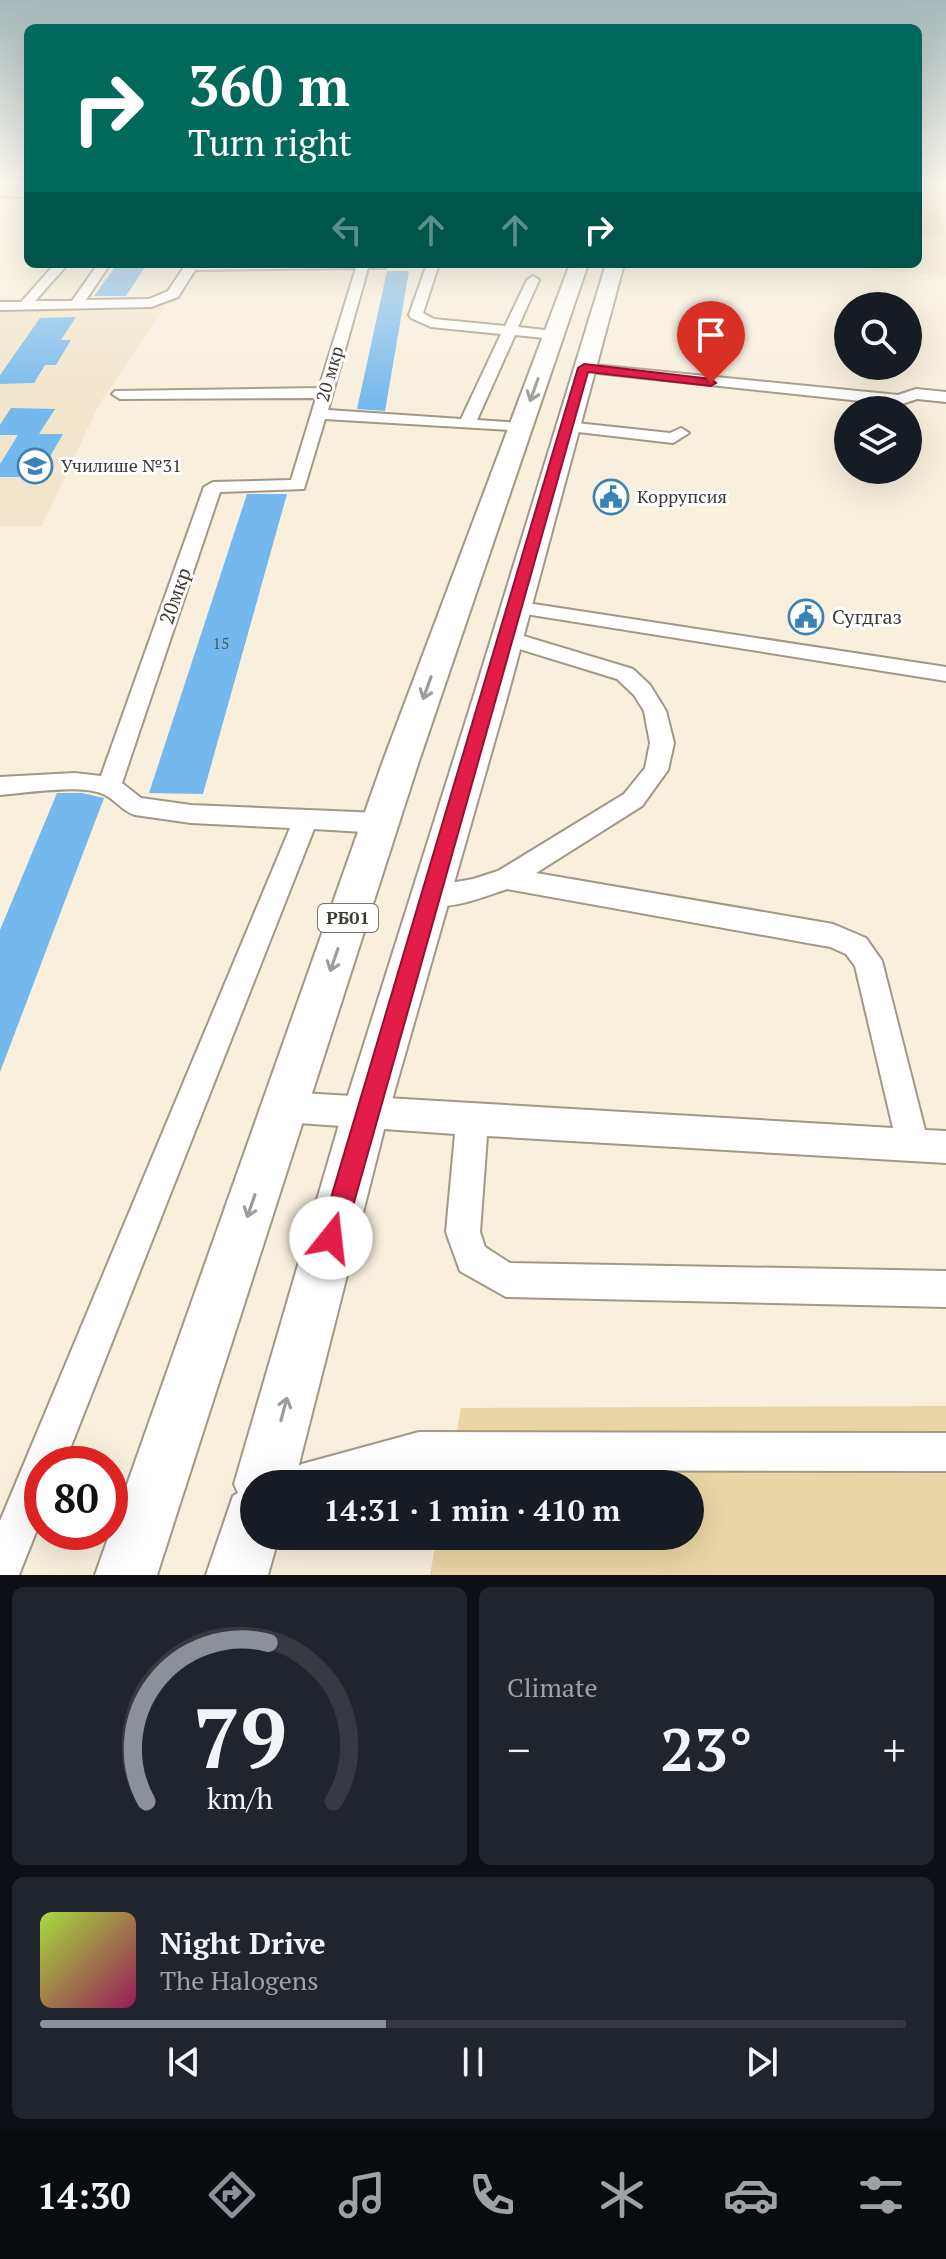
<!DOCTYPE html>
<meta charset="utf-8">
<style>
body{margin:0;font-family:"PT Serif",serif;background:#20242c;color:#f1f3f6;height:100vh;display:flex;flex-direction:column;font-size:30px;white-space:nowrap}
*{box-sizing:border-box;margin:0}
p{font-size:26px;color:#9ea1a6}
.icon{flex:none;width:44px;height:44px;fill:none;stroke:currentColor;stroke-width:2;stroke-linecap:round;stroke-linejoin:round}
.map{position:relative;height:1575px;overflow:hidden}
.details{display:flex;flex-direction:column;gap:12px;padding:12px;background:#0d0f14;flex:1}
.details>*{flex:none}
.top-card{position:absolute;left:24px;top:24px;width:898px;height:244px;border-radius:12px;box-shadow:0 8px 32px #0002;background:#00695c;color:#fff;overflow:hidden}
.controls{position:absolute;left:834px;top:292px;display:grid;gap:16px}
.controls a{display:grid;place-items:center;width:88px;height:88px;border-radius:50%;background:#171b24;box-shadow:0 8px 32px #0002;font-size:40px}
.speed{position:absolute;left:24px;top:1446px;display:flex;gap:16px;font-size:40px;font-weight:700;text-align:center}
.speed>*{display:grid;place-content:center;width:104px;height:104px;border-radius:50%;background:#171b24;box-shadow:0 8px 32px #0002;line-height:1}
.speed .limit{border:12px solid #d22;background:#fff;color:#111}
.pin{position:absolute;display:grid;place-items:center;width:68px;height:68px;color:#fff;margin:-82px -34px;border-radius:50% 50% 50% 0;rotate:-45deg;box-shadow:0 0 8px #0007}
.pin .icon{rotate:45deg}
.me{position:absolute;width:88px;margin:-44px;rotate:16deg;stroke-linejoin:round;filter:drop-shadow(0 0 6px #0008)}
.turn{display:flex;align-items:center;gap:28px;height:168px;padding:0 32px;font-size:36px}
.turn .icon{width:104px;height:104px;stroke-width:2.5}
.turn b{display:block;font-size:56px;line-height:68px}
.lanes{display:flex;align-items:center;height:76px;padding:0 32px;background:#0003;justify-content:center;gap:40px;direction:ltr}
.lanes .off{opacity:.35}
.big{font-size:60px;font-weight:600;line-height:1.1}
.details .widget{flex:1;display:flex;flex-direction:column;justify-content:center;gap:12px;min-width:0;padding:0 28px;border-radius:12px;background:#20242c}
.details .dial{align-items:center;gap:0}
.dial svg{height:208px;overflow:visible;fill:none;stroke:#363941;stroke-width:7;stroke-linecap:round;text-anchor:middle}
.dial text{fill:#f1f3f6;stroke:none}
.song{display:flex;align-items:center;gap:24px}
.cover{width:96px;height:96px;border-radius:12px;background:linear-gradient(135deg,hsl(80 70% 55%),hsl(330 70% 35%))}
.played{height:8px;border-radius:4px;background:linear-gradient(90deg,#8c9099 40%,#363941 40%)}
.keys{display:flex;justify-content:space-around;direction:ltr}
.heat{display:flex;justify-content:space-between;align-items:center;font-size:44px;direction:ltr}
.details .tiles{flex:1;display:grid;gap:12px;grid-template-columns:1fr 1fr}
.widget:last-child{grid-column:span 2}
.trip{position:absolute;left:240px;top:1470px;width:464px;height:80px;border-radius:40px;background:#171b24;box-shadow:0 8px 32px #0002;font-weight:600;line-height:80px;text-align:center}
.menu{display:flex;height:128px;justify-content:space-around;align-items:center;background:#090b0e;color:#9ea1a6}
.menu .icon{width:56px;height:56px}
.menu .active{color:#8c9099}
.menu b{font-size:36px;color:#f1f3f6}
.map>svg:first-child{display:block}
</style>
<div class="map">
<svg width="946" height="1575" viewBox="0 0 946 1575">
<rect width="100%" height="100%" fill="#f8efdc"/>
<g fill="#f1e5cb">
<polygon points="918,184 946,184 946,276 813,264 918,264"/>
<polygon points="166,306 98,406 42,526 0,526 0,312"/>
</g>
<g fill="#ead5a5">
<polygon points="918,208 939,210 946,236 918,234"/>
<polygon points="946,1406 946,1575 430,1575 437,1536 690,1536 690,1484 447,1484 461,1408"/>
</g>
<g fill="#74b8ed">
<polygon points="117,264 147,264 126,296 94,296"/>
<polygon points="387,271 409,271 385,411 357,409"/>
<polygon points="76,317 61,340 71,340 56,365 45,365 34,383 0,384 0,375 40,318"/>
<polygon points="11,408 55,409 39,434 63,434 38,477 0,477 0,464 18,435 0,435 0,425"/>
<polygon points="247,494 287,494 203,794 149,793"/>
<polygon points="57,793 82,793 104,798 0,1072 0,930"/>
</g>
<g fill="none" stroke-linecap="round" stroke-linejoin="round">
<g stroke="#a19886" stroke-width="4">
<g id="minor">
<polygon points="0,190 28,191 28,197 0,196"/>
<path d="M55 264H68L35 301H72L98 264H110L86 300 149 299 168 291 186 264H391L385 268H368L328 410 461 419 501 334 431 327 411 318 409 315 427 264H439L423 313 434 319 505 326 527 280 533 276 539 280 518 327 554 331 561 335 554 339 515 335 477 420 520 423 528 428 526 431 325 419 304 489 220 492 122 783 141 798 191 805 380 813 389 816 392 823 389 830 380 833 314 829 64 1464H42V1517L19 1575H0V1521L290 828 191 823 135 815C122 811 115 799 103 794 79 784 27 793 0 795V777L75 773 101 776 204 487 213 482 291 480 316 398 120 399 112 394 115 391 319 388 356 268 195 270 178 297 151 307 0 310V302H21Z"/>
<polygon points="584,364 898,395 916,389 946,392 946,402 917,399 899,405 579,371 577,368"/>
<polygon points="567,422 670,433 681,428 689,433 673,443 561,430 561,424"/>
<polygon points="514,601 946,667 946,681 507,611 504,607 507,603"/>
<path d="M507 631 633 669 650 685 666 711 674 743 668 770 642 806 536 873 833 924 866 938 882 961 925 1130 946 1131V1163L487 1136 480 1232 485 1247 510 1263 946 1271V1307L506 1297 460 1271 446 1232 455 1134 284 1122 273 1118 268 1107 273 1096 284 1092 893 1128 855 966 846 954 830 947 507 889C483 897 448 912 422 904L418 896 422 888 473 879 498 871 624 794 645 768 650 743 644 711 634 695 617 679 500 643 497 638 500 633Z"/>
<polygon points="419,1432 946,1433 946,1471 419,1470 371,1484 282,1484 288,1470 302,1464"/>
</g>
</g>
<g stroke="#a19886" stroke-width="4">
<g id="highway">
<polygon points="570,264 588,264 419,761 157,1575 95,1575 383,761"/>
<polygon points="606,264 624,264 507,698 388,1114 294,1484 254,1484 254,1536 279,1536 268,1575 206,1575 233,1496 238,1493 234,1484 342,1114 473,698"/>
</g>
</g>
<use href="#minor" fill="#fff" fill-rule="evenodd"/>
<use href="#highway" fill="#fff" fill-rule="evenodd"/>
</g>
<defs><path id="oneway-shaft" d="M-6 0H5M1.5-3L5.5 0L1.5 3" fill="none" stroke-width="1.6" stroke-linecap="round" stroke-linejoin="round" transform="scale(2)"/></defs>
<g stroke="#9e9c98">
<use href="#oneway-shaft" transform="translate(534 390) rotate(110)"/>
<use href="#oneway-shaft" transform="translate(427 688) rotate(110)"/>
<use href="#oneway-shaft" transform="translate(334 960) rotate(109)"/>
<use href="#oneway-shaft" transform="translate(251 1206) rotate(109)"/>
<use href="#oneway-shaft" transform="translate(284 1409) rotate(-75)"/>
</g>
<linearGradient id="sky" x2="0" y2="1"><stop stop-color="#a5b8b9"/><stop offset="0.45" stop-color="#fcf8ef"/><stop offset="1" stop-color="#fcf8ef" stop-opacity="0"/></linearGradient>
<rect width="946" height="405" fill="url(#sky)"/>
<polygon fill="#e11d48" stroke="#92132f" stroke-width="2" points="584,364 711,379 716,383 711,386 588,372 344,1238 341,1247 331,1250 322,1247 319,1238 578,368"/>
<defs>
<g id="university-ring" transform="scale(1.8)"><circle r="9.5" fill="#fff" stroke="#3b83b7" stroke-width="1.5"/><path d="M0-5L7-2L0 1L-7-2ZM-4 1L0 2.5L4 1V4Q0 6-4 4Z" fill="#3b83b7"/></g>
<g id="civic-ring" transform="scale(1.8)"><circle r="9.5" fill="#fff" stroke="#3b83b7" stroke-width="1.5"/><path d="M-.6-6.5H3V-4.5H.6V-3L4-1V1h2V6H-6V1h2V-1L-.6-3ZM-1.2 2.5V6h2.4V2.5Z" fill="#3b83b7"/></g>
</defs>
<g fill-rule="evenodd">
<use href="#university-ring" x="35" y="466"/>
<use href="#civic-ring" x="611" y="497"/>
<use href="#civic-ring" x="806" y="617"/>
</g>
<g text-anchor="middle" stroke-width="6" stroke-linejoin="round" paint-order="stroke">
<g font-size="16" fill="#4b5a61">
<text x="221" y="649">15</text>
</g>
<g font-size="18" fill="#3d3a32" stroke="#fff">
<text transform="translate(330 374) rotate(-74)" y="6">20 мкр</text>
</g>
<g font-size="18" fill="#3d3a32" stroke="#fff" text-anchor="start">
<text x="61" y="472">Училише №31</text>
<text x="637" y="503">Коррупсия</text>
</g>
<rect fill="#fff" stroke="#777570" stroke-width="2" x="318" y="904" width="60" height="28" rx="6"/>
<g font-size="18" font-weight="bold" fill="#3d3a32">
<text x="348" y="924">РБ01</text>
</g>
<g font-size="20" fill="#3d3a32" stroke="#fff">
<text transform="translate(175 596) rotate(-71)" y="7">20мкр</text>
</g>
<g font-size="20" fill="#3d3a32" stroke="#fff" text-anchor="start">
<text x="832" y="624">Сугдгаз</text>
</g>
</g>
</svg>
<div class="controls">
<a><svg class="icon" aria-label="search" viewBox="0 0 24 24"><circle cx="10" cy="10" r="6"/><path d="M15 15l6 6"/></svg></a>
<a><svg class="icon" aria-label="layers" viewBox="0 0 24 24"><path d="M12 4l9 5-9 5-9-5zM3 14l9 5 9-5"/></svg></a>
</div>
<div class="speed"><div class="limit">80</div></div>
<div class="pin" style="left:711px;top:383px;background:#d93025"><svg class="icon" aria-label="arrive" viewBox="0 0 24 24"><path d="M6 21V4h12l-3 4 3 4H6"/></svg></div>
<svg class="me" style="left:331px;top:1238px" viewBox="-20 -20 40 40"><circle r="19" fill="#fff"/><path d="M0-13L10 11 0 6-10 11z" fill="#e11d48"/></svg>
<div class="trip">14:31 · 1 min · 410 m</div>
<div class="top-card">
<div class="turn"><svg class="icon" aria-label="right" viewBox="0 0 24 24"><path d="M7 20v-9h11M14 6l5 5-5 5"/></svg><div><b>360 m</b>Turn right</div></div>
<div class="lanes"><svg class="icon off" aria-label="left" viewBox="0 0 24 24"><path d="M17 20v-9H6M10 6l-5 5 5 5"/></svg><svg class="icon off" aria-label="ahead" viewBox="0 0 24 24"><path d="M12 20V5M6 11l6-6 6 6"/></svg><svg class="icon off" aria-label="ahead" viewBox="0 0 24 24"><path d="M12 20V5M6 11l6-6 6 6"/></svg><svg class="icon" aria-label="right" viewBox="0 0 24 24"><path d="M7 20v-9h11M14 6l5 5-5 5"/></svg></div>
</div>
</div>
<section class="details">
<div class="tiles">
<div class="widget dial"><svg viewBox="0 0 100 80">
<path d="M14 69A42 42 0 1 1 86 69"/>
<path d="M14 69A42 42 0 0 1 61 8" stroke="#8c9099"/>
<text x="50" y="56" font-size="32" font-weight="700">79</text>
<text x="50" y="72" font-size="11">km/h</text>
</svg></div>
<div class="widget"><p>Climate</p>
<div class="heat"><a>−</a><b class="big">23°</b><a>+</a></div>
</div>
<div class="widget">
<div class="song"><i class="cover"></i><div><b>Night Drive</b><p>The Halogens</p></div></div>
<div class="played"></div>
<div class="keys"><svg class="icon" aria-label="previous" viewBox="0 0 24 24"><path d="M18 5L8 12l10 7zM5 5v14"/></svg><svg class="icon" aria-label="pause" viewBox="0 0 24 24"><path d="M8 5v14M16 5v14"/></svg><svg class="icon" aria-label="next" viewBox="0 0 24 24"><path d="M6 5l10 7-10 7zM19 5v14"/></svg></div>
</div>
</div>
</section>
<nav class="menu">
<b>14:30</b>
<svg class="icon active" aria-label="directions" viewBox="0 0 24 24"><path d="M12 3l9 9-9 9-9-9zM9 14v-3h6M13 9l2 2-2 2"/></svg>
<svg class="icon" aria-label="music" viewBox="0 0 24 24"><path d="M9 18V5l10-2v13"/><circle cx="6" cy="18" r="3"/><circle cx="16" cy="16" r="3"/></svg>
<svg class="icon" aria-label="phone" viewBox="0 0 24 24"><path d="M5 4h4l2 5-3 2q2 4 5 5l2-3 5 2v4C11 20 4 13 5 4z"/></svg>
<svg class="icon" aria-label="climate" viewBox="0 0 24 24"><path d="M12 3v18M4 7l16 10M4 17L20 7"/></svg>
<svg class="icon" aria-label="car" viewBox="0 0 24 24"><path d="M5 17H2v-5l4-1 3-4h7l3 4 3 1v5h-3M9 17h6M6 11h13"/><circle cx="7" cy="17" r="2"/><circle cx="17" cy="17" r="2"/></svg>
<svg class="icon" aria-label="filters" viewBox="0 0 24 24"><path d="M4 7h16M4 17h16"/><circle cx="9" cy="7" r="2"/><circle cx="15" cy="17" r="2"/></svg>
</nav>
